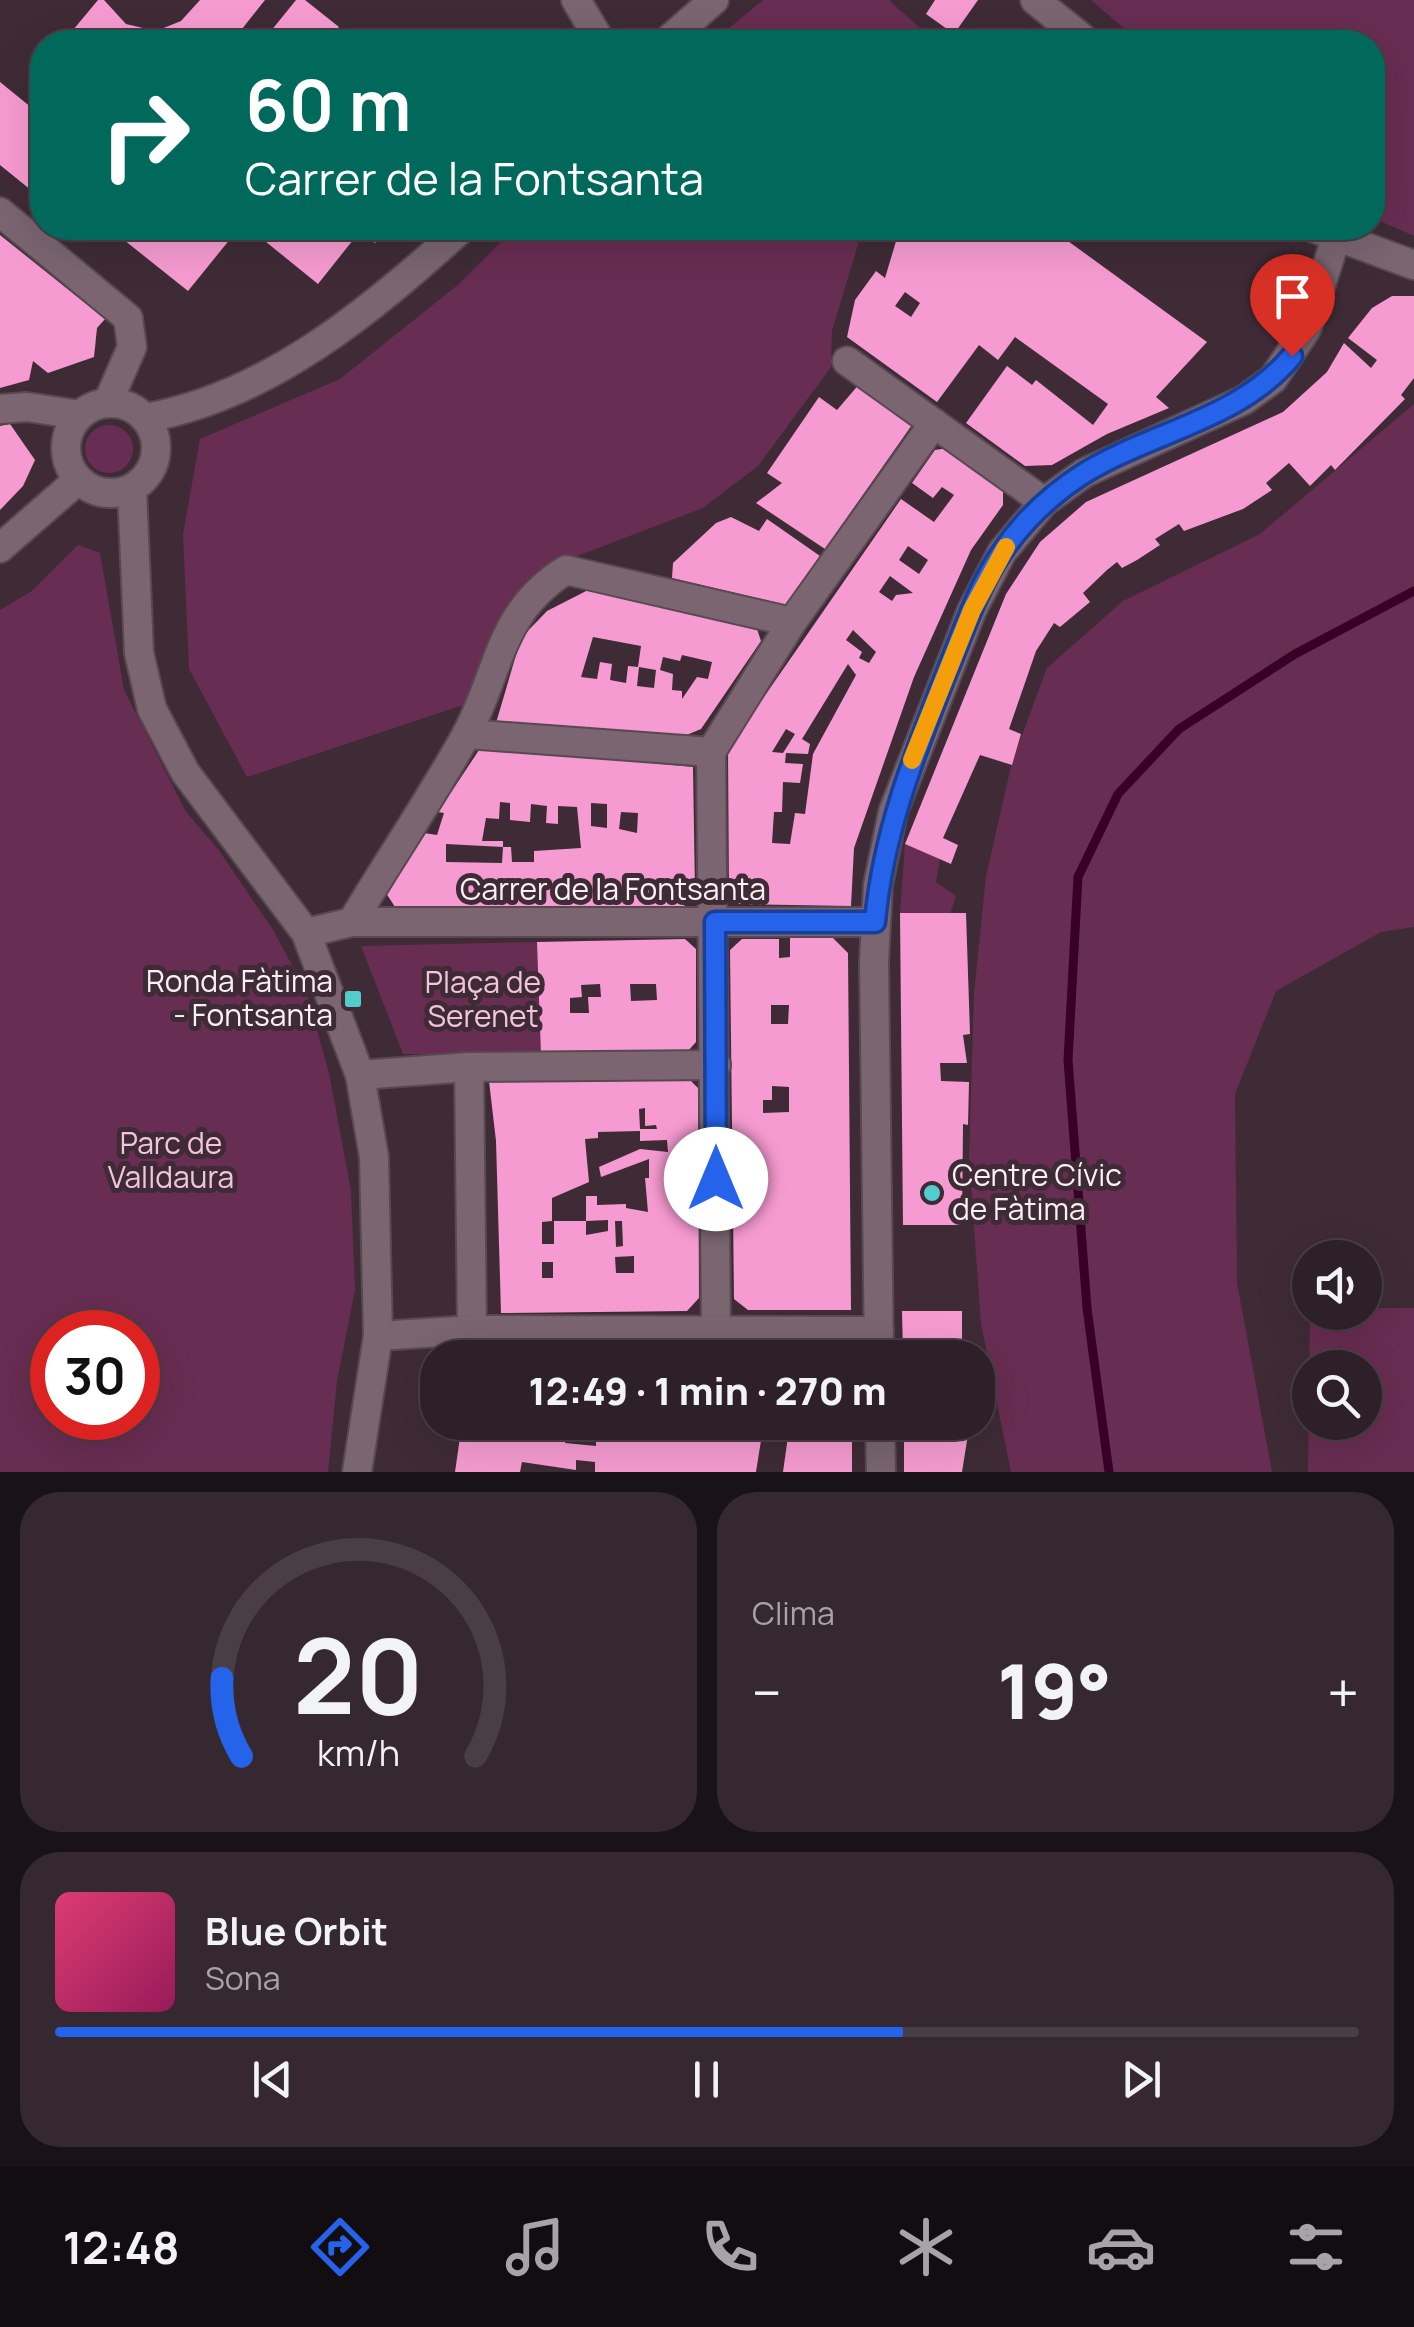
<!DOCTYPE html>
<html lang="es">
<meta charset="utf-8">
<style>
body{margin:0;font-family:Manrope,sans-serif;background:#362830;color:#f1f3f6;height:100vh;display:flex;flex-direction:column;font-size:38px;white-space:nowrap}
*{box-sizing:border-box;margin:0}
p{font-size:32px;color:#a7a3a8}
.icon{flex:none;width:55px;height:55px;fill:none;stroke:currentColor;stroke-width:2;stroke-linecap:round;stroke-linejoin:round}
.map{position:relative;height:1472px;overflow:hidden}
.drawer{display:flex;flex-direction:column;gap:20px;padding:20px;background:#191216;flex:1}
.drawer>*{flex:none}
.guide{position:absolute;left:30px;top:30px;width:1355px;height:210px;border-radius:40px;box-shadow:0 10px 40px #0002,0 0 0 2px #493e45;background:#00695c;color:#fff;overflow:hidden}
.tools{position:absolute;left:1292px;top:1240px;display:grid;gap:20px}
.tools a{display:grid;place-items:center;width:90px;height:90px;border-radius:50%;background:#2e2028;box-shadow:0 10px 40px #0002,0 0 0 2px #493e45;font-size:50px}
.speed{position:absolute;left:30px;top:1310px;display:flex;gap:20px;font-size:50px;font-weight:700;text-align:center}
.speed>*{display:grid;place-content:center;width:130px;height:130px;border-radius:50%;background:#2e2028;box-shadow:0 10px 40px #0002,0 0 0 2px #493e45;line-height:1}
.speed .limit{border:15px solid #d22;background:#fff;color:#111}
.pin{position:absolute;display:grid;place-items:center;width:85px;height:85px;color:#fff;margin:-102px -42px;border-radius:50% 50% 50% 0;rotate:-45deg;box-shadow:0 0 10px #0007}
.pin .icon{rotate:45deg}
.me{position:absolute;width:110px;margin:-55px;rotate:0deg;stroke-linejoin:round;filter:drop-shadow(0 0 8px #0008)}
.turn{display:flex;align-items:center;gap:35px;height:210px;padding:0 50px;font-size:45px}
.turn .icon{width:130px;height:130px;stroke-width:2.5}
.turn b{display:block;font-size:70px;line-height:85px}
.big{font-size:75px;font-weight:800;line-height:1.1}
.drawer .widget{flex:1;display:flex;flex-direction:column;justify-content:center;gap:15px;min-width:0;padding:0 35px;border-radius:40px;background:#362830}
.drawer .dial{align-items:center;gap:0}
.dial svg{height:260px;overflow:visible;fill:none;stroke:#493e45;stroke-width:7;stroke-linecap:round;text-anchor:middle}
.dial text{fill:#f1f3f6;stroke:none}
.song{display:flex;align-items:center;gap:30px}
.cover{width:120px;height:120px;border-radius:15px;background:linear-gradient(135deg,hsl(340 70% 55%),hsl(330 70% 35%))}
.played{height:10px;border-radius:5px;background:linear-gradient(90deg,#2563eb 65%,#493e45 65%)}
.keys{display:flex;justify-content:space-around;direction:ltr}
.heat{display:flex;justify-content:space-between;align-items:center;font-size:55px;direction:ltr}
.drawer .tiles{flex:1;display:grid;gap:20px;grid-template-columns:1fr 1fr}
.widget:last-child{grid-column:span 2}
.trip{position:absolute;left:420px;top:1340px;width:575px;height:100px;border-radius:40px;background:#2e2028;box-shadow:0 10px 40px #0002,0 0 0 2px #493e45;font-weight:800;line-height:100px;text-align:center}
.tabs{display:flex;height:160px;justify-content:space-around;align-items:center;background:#120d10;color:#a7a3a8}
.tabs .icon{width:70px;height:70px}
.tabs .active{color:#2563eb}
.tabs b{font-size:45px;color:#f1f3f6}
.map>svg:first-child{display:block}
</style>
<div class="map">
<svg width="1414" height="1472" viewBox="0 0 1414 1472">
<rect width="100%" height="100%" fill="#3e2b36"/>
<g fill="#682d52" fill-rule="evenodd">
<polygon points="763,0 889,0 935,42 712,42"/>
<polygon points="1091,0 1414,0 1414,236 1373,218 1372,42 1140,42"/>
<polygon points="515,228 863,228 832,331 831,367 758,466 703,508 538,571 495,631 466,704 247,777 189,669 183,534 200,439 340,379 459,284"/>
<polygon points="1414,404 1414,927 1381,932 1276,991 1235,1094 1237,1283 1272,1472 1011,1472 981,1324 969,1159 974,993 986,876 1012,762 1047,668 1123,601 1260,534"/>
<circle cx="109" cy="449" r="24"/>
<path d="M78 545 100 553 124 690 186 812 218 849 273 930 306 991 329 1073 351 1191 355 1290 337 1381 328 1472H0V610L32 591ZM52 1332H138V1418H52Z"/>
<polygon points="905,844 940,859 936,882 956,896 950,914 900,913"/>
<polygon points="537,942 541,1055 403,1054 361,946"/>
<path d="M1365 1308H1414V1472H1308L1310 1313 1365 1312ZM1310 1368H1365V1422H1310Z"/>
</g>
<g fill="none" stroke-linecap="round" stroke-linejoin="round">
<polyline stroke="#390027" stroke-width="9" points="1109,1472 1087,1308 1068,1060 1078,877 1118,794 1179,729 1295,654 1414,591"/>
</g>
<g fill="#f69bd1" fill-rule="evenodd">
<polygon points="98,0 104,0 126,24 156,31 181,21 200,0 265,0 242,29 258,42 63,42"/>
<polygon points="296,0 305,0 339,27 326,42 262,42"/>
<polygon points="935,0 978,0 954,34 926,14"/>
<polygon points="0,82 32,108 42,94 42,199 0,165"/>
<polygon points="109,228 218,228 231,238 188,291"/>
<polygon points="260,228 338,228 353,240 318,284 255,233"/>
<polygon points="355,228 388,228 375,243"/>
<path d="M900 228H1050L1207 342 1156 397 1169 408 1107 434 1052 465 1025 466 966 423 1007 366 1032 385 1036 380 1093 425 1108 404 1015 337 998 360 979 345 937 402 847 337 855 300 876 271 885 278ZM905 292 920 303 911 317 895 306Z"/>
<polygon points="0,235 105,319 97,328 94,357 48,373 33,361 29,380 0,388"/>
<polygon points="1392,296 1414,296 1414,378 1401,395 1405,399 1335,470 1331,465 1310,486 1289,463 1266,483 1272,490 1243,509 1184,531 1179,524 1155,539 1160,545 1137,560 1122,568 1117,562 1107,570 1083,593 1090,602 1060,627 1054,623 1036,651 1009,729 1021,734 1012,765 980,755 943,838 958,845 951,864 905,844 1006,594 1040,542 1086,502 1283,412 1327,372 1344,343 1371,368 1377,360 1348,338 1372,308"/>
<polygon points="861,382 914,422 825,549 756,503 782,483 767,473 819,397 837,410"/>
<polygon points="10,424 35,460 23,486 0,510 0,426"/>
<path d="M948 448 1003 488V505L971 550 914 677 854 848 851 906 738 904 729 894 728 749 901 499 934 522 954 495 942 487 933 498 912 483 935 450ZM908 546 928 560 919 574 899 560ZM890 576 913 593 896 595 892 601 879 592ZM853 630 876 652 869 663 859 658 862 652 846 640ZM848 664 856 675 813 754 805 814 795 813 790 844 772 843 774 812H782L783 782 800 783 803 764 785 763 786 753 808 754 810 744 802 739ZM786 729 795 734 783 753 772 752Z"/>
<polygon points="731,517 759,531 767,519 820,556 786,605 672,578 673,563 716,523"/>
<path d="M592 588 755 623 761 641 701 729 677 739 496 723 521 638 547 611ZM593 637 641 646 638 667 628 666 626 683 610 680 612 664 600 662 597 679 581 677ZM682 655 712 662 708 679 697 677 682 699V691L672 690 673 674 660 670 663 657 680 661ZM639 667 656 670 654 688 637 686Z"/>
<path d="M481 747 693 767 695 893 684 906 395 907 386 893 424 833 437 835 444 813 438 812ZM500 802 510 803V820L530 822 531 804 547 806 546 823 558 824V806L577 807 581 848 534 851V862H512L511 847H503V841H482L486 818 499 819ZM591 803 607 804V828L591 826ZM621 812 638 813 637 833 619 829ZM446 844 503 847 502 863 446 862Z"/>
<polygon points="900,913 966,913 970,1034 963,1035 967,1063 940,1063 941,1081 969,1082 968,1125 963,1124 962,1225 903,1225"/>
<path d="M790 938H833L848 953 851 1310H748L734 1299 730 950 742 939H779V958L790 957ZM771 1005H789L788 1024H771ZM772 1086 789 1087V1112L763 1113V1100H772Z"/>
<path d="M685 939 696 949V1042L687 1052 541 1055 537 942ZM600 984 601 997H588L589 1013H570V998L582 997 581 985ZM630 984H656L657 1000 631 1001Z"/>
<path d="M688 1078 698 1088 699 1298 687 1311 501 1313 496 1141 489 1081ZM645 1108V1126L656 1125 657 1129H640L639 1109ZM640 1131V1141L667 1140 668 1152 640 1149 599 1167 601 1177 649 1159V1178H645L648 1212 626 1208V1204L597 1205V1196H586V1221H554V1244H542V1222L552 1221V1198L589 1182 585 1139 598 1138V1132ZM608 1220V1231L586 1235V1221ZM615 1221H622L623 1246 616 1247ZM634 1256V1273H616L615 1257ZM542 1262H553V1278H542Z"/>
<polygon points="902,1311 962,1311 962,1353 903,1353"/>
<polygon points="733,1345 734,1358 483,1358 492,1347"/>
<path d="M496 1422H561L560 1432H566L567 1422H735V1433L762 1434 756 1472H595V1462L576 1460V1470L522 1462 520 1472H455L461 1430 496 1433ZM566 1436H596V1446L565 1443Z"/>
<polygon points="790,1422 852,1429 852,1472 783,1472"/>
<polygon points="904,1422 970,1422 962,1472 904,1472"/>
</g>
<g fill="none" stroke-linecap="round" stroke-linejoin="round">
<g stroke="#584951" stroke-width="32">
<g id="minor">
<polyline points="576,0 601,42"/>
<polyline points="1035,0 1087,42"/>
<polyline points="666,42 714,0"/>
<polyline points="0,212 128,318 132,347 108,402"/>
<polyline points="1314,228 1414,265"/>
<polyline points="847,361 1044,502"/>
<circle cx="111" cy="448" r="45"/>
<polyline points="0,409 27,407 80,415"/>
<path d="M145 418C268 397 373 309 462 228"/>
<polyline points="132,489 139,653 152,709 185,772 306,933 360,1075 374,1157 378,1336 357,1472"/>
<polyline points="0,548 78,480"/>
<polyline points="467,734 711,752"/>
<path d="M352 922C389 860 430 800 465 737 500 674 497 613 566 570L792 622"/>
<polyline points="306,933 352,922 875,922"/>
<polyline points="469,1067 472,1330"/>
<polyline points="360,1075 469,1067 716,1065"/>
<polyline points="716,1330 711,752 792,622 934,423"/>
<polyline points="378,1336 472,1330 879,1331"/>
<polyline points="879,1358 874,962 878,885 893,812 972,610 1002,552 1044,502 1084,473 1244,400 1273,379 1307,328 1336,238"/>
<polyline points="880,1422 881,1472"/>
</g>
</g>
<use href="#minor" stroke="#7a6571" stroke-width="28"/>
</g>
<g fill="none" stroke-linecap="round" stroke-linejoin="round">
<g stroke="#184099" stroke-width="25">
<path id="route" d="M716 1179 715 922H875C883 832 915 753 948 669 964 630 978 587 1002 552 1023 521 1052 494 1083 474 1152 431 1239 420 1292 356"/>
</g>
<use href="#route" stroke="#2563eb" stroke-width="18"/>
<polyline stroke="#f59e0b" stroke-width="18" points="912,760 972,610 1006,547"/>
</g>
<g fill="#52cdcb" stroke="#3e2b36" stroke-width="4">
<rect x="343" y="989" width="20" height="20" rx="5"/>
<circle cx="932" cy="1193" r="10"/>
</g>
<g text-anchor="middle" stroke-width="10" stroke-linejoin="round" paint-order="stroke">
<g font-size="30" fill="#fcf0f6" stroke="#3e2b36">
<text x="613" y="900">Carrer de la Fontsanta</text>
</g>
<g font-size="30" fill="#fcf0f6" stroke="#3e2b36" text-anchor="end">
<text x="333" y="992">Ronda Fàtima<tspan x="333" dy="34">- Fontsanta</tspan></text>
<text x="952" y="1186" text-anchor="start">Centre Cívic<tspan x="952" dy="34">de Fàtima</tspan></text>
</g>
<g font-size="30" fill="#f2c4de" stroke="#3e2b36">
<text x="483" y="993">Plaça de<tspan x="483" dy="34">Serenet</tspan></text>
<text x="171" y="1154">Parc de<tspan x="171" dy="34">Valldaura</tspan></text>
</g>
</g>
</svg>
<div class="tools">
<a><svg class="icon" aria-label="sound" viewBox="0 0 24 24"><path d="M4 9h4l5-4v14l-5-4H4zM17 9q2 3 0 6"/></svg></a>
<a><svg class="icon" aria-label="search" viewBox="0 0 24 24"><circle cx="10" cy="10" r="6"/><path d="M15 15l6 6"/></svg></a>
</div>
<div class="speed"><div class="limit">30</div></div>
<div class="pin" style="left:1292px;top:356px;background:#d93025"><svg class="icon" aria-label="arrive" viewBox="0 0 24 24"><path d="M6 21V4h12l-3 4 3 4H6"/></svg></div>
<svg class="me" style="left:716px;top:1179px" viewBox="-20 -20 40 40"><circle r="19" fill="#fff"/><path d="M0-13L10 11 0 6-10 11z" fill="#2563eb"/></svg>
<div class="trip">12:49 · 1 min · 270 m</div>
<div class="guide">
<div class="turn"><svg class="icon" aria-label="right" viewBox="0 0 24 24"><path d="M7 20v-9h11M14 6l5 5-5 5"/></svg><div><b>60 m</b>Carrer de la Fontsanta</div></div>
</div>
</div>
<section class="drawer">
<div class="tiles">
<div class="widget dial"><svg viewBox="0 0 100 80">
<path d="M14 69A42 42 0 1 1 86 69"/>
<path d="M14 69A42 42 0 0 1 8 45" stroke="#2563eb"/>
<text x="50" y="56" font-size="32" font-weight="700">20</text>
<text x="50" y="72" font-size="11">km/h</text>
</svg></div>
<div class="widget"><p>Clima</p>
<div class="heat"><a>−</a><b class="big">19°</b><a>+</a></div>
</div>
<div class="widget">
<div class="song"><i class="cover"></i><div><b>Blue Orbit</b><p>Sona</p></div></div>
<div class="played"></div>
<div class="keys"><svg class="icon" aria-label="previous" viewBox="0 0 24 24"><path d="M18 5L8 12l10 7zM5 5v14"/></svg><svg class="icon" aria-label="pause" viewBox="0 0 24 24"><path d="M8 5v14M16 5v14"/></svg><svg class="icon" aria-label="next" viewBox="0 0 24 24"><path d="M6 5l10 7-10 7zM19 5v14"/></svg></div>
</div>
</div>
</section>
<nav class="tabs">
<b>12:48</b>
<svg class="icon active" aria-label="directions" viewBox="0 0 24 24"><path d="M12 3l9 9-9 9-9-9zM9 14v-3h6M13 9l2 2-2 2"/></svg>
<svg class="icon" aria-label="music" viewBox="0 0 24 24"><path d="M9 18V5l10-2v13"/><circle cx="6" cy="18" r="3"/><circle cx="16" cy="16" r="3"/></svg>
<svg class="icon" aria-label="phone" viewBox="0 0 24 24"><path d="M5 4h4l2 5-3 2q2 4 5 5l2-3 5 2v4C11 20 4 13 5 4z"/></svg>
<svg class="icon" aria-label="climate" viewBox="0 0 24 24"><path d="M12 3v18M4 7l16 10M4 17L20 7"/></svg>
<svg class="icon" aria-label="car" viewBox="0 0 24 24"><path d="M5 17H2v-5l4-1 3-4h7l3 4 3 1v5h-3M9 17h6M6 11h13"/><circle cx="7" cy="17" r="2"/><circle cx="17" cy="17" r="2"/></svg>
<svg class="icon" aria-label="filters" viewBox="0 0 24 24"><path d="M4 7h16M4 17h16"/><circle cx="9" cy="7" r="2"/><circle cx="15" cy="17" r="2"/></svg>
</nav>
